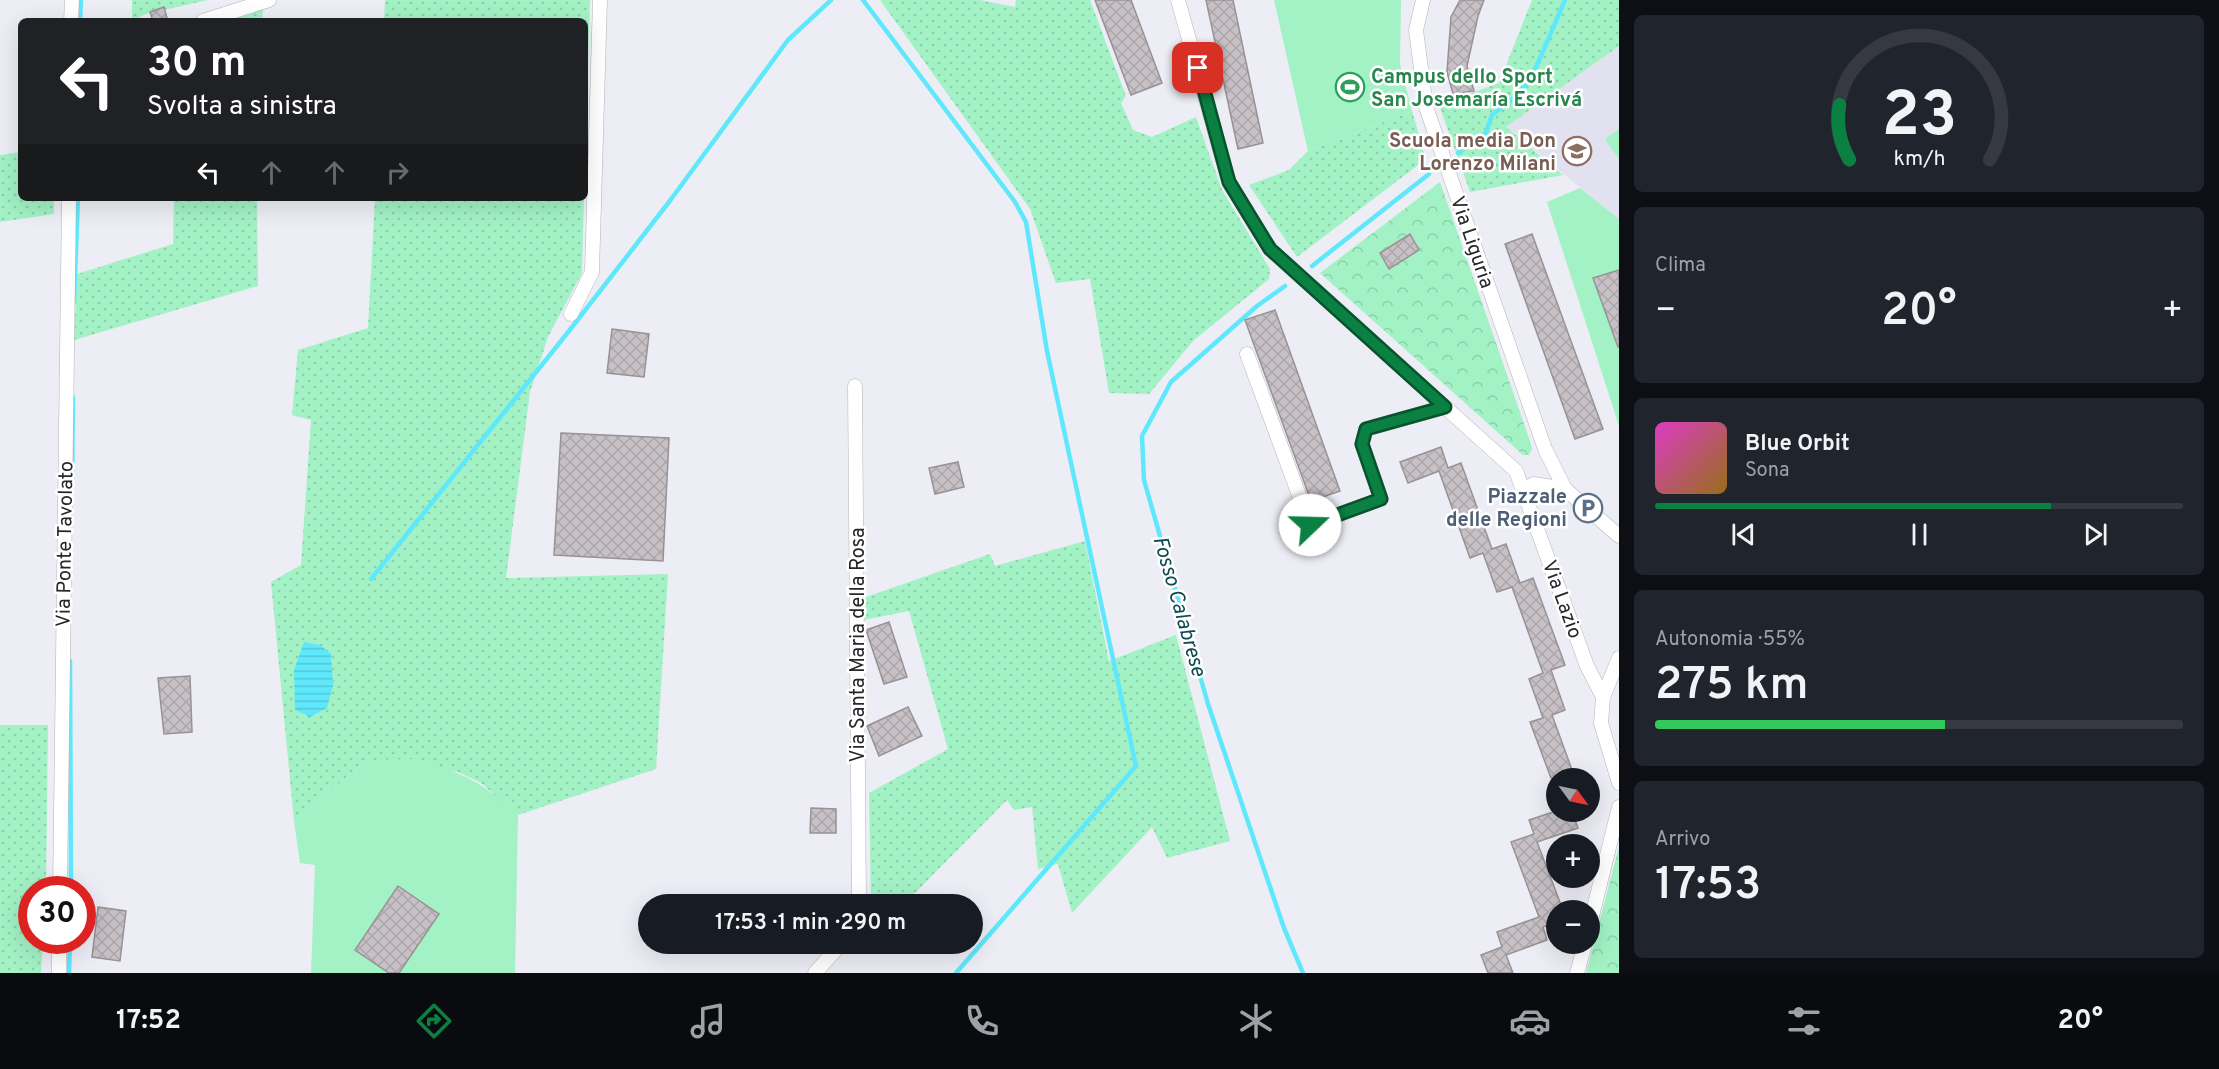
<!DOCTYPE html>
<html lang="it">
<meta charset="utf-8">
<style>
body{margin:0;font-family:Overpass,sans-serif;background:#20242c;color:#f1f3f6;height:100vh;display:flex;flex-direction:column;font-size:22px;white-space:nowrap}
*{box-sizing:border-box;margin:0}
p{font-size:20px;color:#9ea1a6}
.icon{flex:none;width:33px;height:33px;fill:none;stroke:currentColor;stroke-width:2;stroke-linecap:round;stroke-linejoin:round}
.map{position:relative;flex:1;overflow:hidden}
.details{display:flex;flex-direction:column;gap:15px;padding:15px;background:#0d0f14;width:600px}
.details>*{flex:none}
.hud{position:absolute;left:18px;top:18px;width:570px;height:183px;border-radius:9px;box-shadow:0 6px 24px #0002;background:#202124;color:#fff;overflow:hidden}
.needle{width:39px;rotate:123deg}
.tools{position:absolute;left:1546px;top:768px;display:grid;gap:12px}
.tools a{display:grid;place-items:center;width:54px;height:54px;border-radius:50%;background:#171b24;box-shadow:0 6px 24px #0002;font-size:30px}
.speed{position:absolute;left:18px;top:876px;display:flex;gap:12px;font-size:30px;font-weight:700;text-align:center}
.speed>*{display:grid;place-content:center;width:78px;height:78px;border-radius:50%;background:#171b24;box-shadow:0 6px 24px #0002;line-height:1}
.speed .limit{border:9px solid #d22;background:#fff;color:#111}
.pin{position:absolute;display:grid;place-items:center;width:51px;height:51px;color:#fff;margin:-26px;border-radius:12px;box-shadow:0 3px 9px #0006}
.me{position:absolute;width:66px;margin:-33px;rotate:69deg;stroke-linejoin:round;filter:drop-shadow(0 0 4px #0008)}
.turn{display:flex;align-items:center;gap:21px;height:126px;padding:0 30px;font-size:27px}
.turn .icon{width:78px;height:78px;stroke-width:2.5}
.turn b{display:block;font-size:42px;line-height:51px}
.lanes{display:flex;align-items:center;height:57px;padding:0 30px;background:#0003;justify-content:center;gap:30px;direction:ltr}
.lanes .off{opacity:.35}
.big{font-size:45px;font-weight:600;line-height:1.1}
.details .widget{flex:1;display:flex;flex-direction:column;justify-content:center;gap:9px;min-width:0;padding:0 21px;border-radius:9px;background:#20242c}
.details .dial{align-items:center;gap:0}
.dial svg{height:156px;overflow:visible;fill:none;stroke:#363941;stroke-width:7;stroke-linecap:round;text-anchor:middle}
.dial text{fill:#f1f3f6;stroke:none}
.song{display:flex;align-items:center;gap:18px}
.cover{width:72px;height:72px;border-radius:9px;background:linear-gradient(135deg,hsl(310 70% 55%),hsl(40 70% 35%))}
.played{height:6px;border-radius:3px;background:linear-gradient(90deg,#0b8043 75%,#363941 75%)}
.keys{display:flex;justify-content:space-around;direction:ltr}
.heat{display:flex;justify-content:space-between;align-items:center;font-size:33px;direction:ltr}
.charge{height:9px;border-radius:4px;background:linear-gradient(90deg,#34c759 55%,#363941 0)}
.trip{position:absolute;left:638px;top:894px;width:345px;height:60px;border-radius:30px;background:#171b24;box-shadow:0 6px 24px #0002;font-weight:600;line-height:60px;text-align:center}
.menu{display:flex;height:96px;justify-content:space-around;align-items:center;background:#090b0e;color:#9ea1a6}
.menu .icon{width:42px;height:42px}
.menu .current{color:#0b8043}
.menu b{font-size:27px;color:#f1f3f6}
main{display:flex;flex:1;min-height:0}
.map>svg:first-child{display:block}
</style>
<main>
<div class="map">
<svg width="1619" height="973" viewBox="0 0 1619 973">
<defs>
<pattern id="grass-dots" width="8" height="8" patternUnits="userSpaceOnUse" patternTransform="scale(1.5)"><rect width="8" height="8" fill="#a2f2c5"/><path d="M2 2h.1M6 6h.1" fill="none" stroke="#8cd0a9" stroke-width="1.8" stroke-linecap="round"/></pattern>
<pattern id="park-crowns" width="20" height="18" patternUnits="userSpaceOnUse" patternTransform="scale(1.5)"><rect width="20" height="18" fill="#a2f2c5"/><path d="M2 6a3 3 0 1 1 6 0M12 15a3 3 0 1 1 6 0" fill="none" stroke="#8cd0a9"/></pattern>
<pattern id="water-rules" width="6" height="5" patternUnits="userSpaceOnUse" patternTransform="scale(1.5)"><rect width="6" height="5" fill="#5fe8fb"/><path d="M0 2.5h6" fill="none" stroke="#53c7d7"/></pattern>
<pattern id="building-cross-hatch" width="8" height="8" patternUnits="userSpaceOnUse" patternTransform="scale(1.5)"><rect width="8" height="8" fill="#c7c1c6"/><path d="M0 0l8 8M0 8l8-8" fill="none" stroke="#aba6aa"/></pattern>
</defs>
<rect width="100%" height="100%" fill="#ededf5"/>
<polygon fill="#e1e1f0" points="1619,46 1619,219 1506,127"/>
<g fill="url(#grass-dots)">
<polygon points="132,0 208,0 146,14 132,21"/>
<polygon points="385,0 590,0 585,167 585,21 384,21"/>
<polygon points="880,0 980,0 1015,7 1016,0 1090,0 1126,96 1121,103 1133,130 1152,137 1196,117 1222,190 1270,269 1269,279 1193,341 1149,394 1109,393 1090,279 1056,283 1030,209"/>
<polygon points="1532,0 1619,0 1619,46 1506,127 1563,175 1470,192 1439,105 1499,83"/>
<polygon points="263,9 262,21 227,21"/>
<polygon points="1412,111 1426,159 1297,257 1249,185 1289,170 1308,151"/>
<polygon points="21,152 21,198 54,198 54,214 0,222 0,155"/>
<polygon points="174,198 257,198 258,286 74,340 77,274 173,244"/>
<polygon points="375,198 584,198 582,273 548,337 530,392 506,578 668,574 656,769 518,815 481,783 458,772 367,760 294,821 271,582 301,565 311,420 292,415 298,350 368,328"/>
<polygon points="1085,541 1109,661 1176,635 1230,841 1167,858 1152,827 1072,913 1058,864 1038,869 1032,807 1014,810 1007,800 904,904 871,904 869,793 948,749 909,611 863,620 863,598 990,554 995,566"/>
<polygon points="0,725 48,725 46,889 32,890 32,940 43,941 41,973 0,973"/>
</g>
<g fill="url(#park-crowns)">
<polygon points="1440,182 1530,441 1532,449 1529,455 1523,455 1320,273"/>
<polygon points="1619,847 1619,973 1586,973"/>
</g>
<g fill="#a2f2c5">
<polygon points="1274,0 1401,0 1400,64 1412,111 1308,151"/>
<polygon points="1619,129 1619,159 1605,139"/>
<polygon points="1580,188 1619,219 1619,426 1547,202"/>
<path d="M416 759C462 773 482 781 518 815L515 973H311L315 865 300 863 294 821 367 760Z"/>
</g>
<polygon fill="url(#water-rules)" points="304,642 320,645 331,654 333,685 327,708 310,717 295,710 294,670"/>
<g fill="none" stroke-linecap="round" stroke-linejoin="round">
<g stroke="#5fe8fb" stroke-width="4.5">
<polyline points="863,0 1015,202 1026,222 1047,351 1136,766 956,973"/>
<polyline points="80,21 81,0"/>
<polyline points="1458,153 1486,133 1492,115 1513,99 1531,79 1565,0"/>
<polyline points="1312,266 1429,174"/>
<polyline points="1285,286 1257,306 1171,382 1142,436 1144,480 1208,704 1284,928 1303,973"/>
<polyline points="74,302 78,198"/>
<polyline points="72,488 73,397"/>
<polyline points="371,579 569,331 669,202 788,40 831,0"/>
<polyline points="70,661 71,890"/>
<polyline points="69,973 70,940"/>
</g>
</g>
<g fill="url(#building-cross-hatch)" stroke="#989196" stroke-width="1.5">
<polygon points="1095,0 1131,0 1162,83 1131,95"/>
<polygon points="1206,0 1233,0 1263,143 1238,149"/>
<polygon points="1460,0 1484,0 1478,16 1467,66 1474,91 1453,94 1447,72 1451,17"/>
<polygon points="164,7 167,18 153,21 150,12"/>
<polygon points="1410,234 1419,250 1389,269 1380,253"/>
<polygon points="1532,234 1603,429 1575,439 1505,244"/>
<polygon points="1619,270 1619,347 1618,347 1593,278"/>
<polygon points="1275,310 1340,491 1311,501 1245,320"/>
<polygon points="612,329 649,334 644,377 607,373"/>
<polygon points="561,433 669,438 663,561 554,555"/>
<polygon points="1441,447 1448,468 1461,463 1492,549 1506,544 1520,583 1533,578 1565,665 1551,670 1565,710 1552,715 1575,778 1551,778 1530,722 1543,718 1529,679 1543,673 1512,587 1497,592 1483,553 1470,558 1439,471 1408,483 1400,462"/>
<polygon points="958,462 964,487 935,494 929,468"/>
<polygon points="889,622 907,677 884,684 866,630"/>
<polygon points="190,676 192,732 164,734 158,678"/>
<polygon points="908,707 922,736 879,756 867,726"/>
<polygon points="811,808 836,809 836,833 810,833"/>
<polygon points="1553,812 1572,812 1578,828 1537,842 1563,910 1557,910 1557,922 1543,927 1547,940 1506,955 1513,973 1488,973 1481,955 1502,947 1497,932 1539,917 1511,842 1534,834 1529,820"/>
<polygon points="398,886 439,914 399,973 389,973 355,950"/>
<polygon points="98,907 126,911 120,961 92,957"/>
</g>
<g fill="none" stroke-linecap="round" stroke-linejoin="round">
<g stroke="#b4b3bb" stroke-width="15">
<g id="street">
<polyline points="1178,0 1229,182 1270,249 1516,471 1587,666 1603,697 1601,723 1619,783"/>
<polyline points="1423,0 1416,30 1426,107 1545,449 1565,489 1534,484 1524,489"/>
<polyline points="71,21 72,0"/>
<polyline points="203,21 269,0"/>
<polyline points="571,314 592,272 600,0"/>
<polyline points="1247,354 1310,525 1381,499 1362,444 1366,429 1445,407"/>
<polyline points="855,386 859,904"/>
<polyline points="1565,489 1619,536"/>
<polyline points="1603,697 1619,658"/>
<polyline points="60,890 69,198"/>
<polyline points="1590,924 1619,807"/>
<polyline points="59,973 59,940"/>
<polyline points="815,973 841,944"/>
<polyline points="1577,973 1585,944"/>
</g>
</g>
<use href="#street" stroke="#fff" stroke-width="14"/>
</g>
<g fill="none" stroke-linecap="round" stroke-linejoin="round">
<g stroke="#07532c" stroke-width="15">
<polyline id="route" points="1198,68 1229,182 1270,249 1445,407 1366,429 1362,444 1381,499 1310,525"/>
</g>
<use href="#route" stroke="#0b8043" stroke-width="10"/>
</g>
<defs>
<g id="stadium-ring" transform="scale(1.5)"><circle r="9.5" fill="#fff" stroke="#2e9e5b" stroke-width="1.5"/><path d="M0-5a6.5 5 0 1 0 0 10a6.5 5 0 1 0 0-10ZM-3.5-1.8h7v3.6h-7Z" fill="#2e9e5b"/></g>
<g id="school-ring" transform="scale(1.5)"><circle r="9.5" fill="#fff" stroke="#8d6e63" stroke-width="1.5"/><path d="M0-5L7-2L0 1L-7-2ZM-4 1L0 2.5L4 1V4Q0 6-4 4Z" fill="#8d6e63"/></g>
<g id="parking-ring" transform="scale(1.5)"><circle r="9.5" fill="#fff" stroke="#5c6f8a" stroke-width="1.5"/><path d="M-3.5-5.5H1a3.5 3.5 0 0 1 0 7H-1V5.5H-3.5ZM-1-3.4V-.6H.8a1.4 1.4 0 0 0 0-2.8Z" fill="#5c6f8a"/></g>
</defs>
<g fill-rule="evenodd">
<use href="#stadium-ring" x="1350" y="87"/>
<use href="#school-ring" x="1577" y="151"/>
<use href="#parking-ring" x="1588" y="508"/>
</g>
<g text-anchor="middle" stroke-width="5" stroke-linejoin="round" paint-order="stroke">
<g font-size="20" font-weight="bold" fill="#27864d" stroke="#fff" text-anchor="start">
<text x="1371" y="83">Campus dello Sport<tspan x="1371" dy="23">San Josemaría Escrivá</tspan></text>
</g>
<g font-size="20" font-weight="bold" fill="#785e54" stroke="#fff" text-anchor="end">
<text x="1556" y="147">Scuola media Don<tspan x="1556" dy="23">Lorenzo Milani</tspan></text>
</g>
<g font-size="20" fill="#27272a" stroke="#fff">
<text transform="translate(1473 242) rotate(71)" y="7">Via Liguria</text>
<text transform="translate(64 544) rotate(-89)" y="7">Via Ponte Tavolato</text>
<text transform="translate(1563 599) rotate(70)" y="7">Via Lazio</text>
<text transform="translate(857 645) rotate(-90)" y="7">Via Santa Maria della Rosa</text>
</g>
<g font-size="20" font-weight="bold" fill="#4e5e75" stroke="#fff" text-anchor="end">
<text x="1567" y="503">Piazzale<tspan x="1567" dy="23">delle Regioni</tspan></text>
</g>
<g font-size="21" font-style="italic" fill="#0c4a52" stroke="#fff">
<text transform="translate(1180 606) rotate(74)" y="7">Fosso Calabrese</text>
</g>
</g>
</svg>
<div class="tools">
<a><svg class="needle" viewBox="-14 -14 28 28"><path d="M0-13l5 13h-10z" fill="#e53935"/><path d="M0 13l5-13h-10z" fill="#9ea1a6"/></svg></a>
<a>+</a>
<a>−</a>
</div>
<div class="speed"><div class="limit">30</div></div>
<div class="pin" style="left:1198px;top:68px;background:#d93025"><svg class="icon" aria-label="arrive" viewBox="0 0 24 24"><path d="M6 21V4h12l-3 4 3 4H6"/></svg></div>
<svg class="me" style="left:1310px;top:525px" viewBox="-20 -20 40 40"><circle r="19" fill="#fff"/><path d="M0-13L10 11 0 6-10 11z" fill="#0b8043"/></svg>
<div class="trip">17:53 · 1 min · 290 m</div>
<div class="hud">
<div class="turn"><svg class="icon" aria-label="left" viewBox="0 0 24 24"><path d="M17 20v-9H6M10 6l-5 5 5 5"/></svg><div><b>30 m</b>Svolta a sinistra</div></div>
<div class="lanes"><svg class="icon" aria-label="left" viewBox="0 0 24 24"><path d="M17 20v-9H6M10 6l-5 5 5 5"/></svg><svg class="icon off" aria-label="ahead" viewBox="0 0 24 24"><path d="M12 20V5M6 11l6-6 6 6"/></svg><svg class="icon off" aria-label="ahead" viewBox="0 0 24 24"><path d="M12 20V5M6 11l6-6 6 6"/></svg><svg class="icon off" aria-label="right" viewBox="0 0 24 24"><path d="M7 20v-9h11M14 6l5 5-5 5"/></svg></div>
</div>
</div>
<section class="details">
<div class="widget dial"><svg viewBox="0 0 100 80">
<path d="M14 69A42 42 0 1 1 86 69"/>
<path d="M14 69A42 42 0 0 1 9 41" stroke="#0b8043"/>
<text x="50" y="56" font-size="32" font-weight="700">23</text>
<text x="50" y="72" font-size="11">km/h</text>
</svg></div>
<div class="widget"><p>Clima</p>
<div class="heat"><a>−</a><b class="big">20°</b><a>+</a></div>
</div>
<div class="widget">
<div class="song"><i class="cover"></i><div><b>Blue Orbit</b><p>Sona</p></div></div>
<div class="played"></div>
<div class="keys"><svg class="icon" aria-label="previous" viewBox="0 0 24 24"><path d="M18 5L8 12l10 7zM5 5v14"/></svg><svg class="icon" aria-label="pause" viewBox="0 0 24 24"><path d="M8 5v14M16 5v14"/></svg><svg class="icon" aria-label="next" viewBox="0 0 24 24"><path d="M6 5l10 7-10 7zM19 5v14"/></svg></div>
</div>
<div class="widget"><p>Autonomia · 55%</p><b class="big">275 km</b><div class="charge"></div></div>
<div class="widget"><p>Arrivo</p><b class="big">17:53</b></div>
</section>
</main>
<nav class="menu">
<b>17:52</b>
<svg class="icon current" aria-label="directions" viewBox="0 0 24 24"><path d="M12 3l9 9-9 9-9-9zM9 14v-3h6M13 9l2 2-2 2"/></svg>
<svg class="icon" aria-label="music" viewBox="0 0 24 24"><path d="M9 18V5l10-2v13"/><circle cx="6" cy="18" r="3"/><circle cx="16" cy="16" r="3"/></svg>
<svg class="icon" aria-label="phone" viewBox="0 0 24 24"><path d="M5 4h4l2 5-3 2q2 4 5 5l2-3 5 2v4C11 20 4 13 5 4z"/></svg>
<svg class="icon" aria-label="climate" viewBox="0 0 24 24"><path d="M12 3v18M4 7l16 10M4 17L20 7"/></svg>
<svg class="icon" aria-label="car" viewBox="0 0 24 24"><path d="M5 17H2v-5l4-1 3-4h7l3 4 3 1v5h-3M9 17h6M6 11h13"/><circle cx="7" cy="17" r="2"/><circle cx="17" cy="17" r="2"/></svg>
<svg class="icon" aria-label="filters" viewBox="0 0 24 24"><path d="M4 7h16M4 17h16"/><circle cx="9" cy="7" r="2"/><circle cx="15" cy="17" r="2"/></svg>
<b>20°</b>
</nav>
